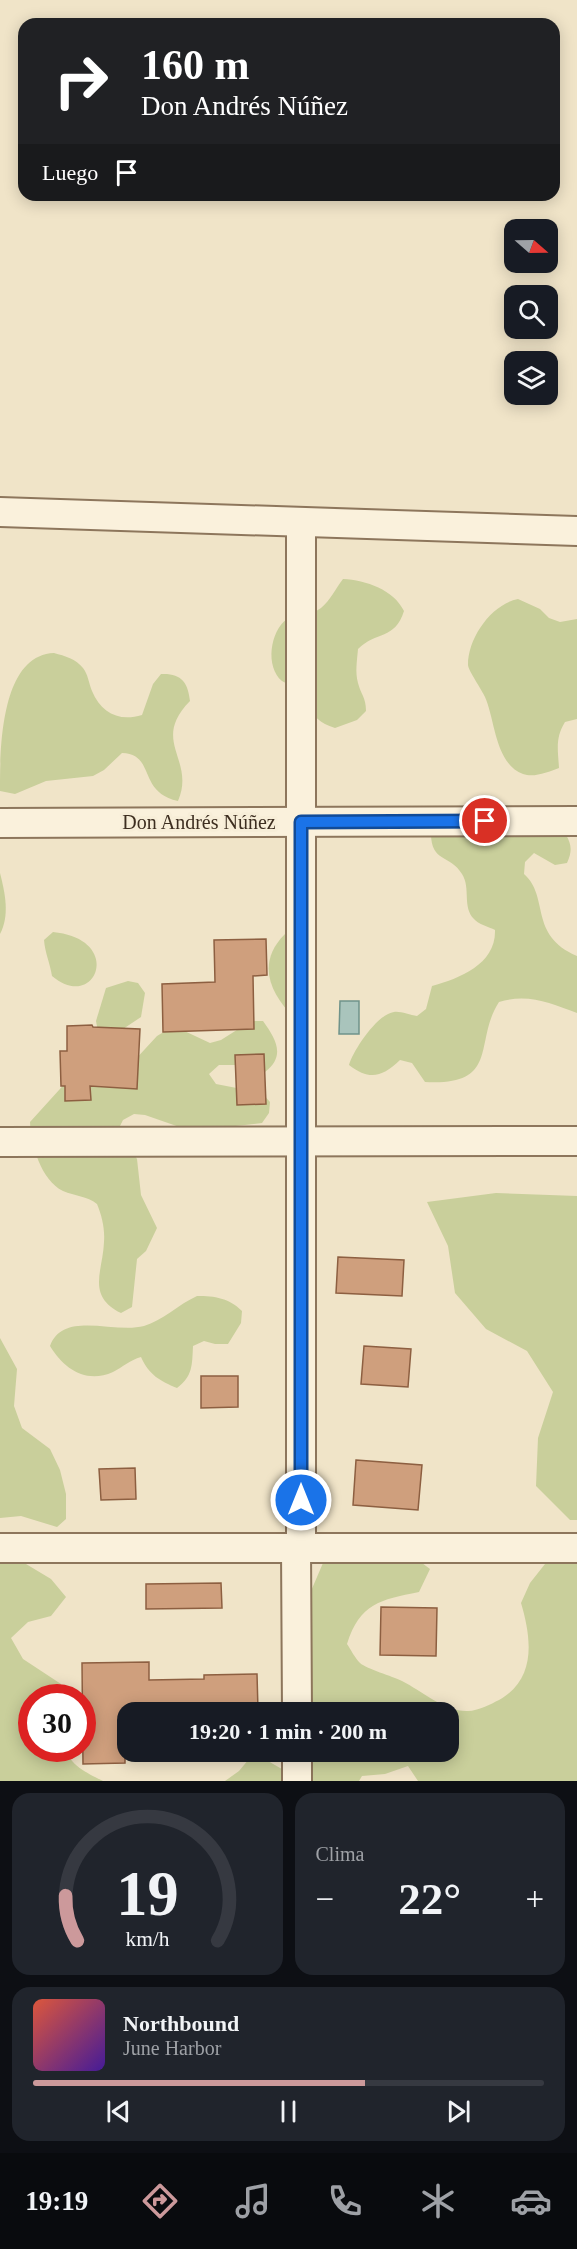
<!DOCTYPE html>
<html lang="es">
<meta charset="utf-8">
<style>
body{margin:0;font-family:"Times New Roman",serif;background:#20242c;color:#f1f3f6;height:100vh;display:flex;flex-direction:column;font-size:22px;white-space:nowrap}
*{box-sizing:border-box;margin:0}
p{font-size:20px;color:#9ea1a6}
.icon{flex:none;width:33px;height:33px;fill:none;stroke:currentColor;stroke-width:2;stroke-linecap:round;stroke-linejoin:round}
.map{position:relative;height:1781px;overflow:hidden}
.drawer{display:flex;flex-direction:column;gap:12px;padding:12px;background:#0d0f14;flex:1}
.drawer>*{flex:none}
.guide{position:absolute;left:18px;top:18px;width:542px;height:183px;border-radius:18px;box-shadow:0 3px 15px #0003;background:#202124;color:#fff;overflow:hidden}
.needle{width:39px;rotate:110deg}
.controls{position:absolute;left:504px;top:219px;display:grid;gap:12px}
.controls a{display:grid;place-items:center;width:54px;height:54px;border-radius:12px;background:#171b24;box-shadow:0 3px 15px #0003;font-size:30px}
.speed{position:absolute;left:18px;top:1684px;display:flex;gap:12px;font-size:30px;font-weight:700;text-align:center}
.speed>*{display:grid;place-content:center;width:78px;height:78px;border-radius:50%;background:#171b24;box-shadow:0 3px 15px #0003;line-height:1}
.speed .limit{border:9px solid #d22;background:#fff;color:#111}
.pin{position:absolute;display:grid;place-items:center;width:51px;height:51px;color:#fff;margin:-26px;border:3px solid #fff;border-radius:50%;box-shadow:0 2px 6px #0007}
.me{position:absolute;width:66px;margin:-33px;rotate:0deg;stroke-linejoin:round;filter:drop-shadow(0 0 4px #0008)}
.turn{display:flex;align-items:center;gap:21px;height:126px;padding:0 24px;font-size:27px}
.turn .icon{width:78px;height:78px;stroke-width:2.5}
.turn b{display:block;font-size:42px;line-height:51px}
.then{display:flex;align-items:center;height:57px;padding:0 24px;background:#0003;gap:12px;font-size:22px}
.big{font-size:45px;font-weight:700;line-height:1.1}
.drawer .card{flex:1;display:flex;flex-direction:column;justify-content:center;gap:9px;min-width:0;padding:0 21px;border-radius:18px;background:#20242c}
.drawer .dial{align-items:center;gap:0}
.dial svg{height:156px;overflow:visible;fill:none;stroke:#363941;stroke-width:7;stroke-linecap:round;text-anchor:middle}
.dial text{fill:#f1f3f6;stroke:none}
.song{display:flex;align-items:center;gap:18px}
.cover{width:72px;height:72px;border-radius:9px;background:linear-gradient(135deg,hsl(10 70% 55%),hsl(260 70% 35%))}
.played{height:6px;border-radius:3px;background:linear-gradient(90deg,#cc999b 65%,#363941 65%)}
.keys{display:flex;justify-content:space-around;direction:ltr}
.heat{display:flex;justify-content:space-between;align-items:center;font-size:33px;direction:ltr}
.drawer .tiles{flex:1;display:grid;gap:12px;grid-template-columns:1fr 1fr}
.card:last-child{grid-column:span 2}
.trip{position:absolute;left:117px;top:1702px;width:342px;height:60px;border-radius:18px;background:#171b24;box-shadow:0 3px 15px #0003;font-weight:700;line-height:60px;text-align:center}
.menu{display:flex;height:96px;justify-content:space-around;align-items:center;background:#090b0e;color:#9ea1a6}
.menu .icon{width:42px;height:42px}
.menu .current{color:#cc999b}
.menu b{font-size:27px;color:#f1f3f6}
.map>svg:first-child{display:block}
</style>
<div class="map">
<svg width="577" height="1781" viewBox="0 0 577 1781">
<rect width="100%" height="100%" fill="#f0e4c8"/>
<g fill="#c9cf9b">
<path d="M343 579C366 580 394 590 404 611 395 640 376 631 358 649 357 661 355 672 358 683 361 695 366 697 366 711L357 720 335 728C304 718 313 701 295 687 291 684 286 684 282 681 265 667 270 631 287 619 296 612 311 616 321 608 330 601 336 588 343 579Z"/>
<path d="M518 599 540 609 549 618 560 622 577 619V719L565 722C555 738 558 750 559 768 548 772 534 778 523 774 495 764 495 719 485 697 482 690 468 670 468 665 468 637 492 604 518 599Z"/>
<path d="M54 653C65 656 76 659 83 668 88 674 89 684 92 691 101 713 119 722 142 715L153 684 161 674C181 673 188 682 190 701 150 742 196 759 178 801 137 792 156 754 122 753L104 770 93 776 46 781 15 794 0 791C0 751 0 655 54 653Z"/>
<path d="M555 821C567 836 576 844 567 863L555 865 534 853 525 862 524 874C550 897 528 935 577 956V1013C550 1003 528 993 499 1002 473 1042 501 1086 425 1082L412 1063 400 1060C382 1077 370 1081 349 1065 353 1051 377 1014 394 1012 400 1011 410 1015 417 1016L426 1009 432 986C460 978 496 964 495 930 489 927 478 924 474 919 462 907 471 888 462 874 450 854 430 863 431 831Z"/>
<path d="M0 873C5 893 10 915 0 934Z"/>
<path d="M53 932C125 939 96 1013 52 976 50 963 45 953 44 940Z"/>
<path d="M285 934 297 935 317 963V1023L313 1035C281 1009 248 971 285 934Z"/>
<polygon points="128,981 138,983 145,993 141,1017 120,1031 98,1032 96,1021 106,988"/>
<path d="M251 1021H263C276 1039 286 1056 265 1072L242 1065H219L209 1074 216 1084 262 1093 270 1102 269 1113 262 1123 191 1131 145 1115 134 1114 123 1120 118 1130 137 1159 141 1195 157 1228 146 1251 137 1259 132 1307 121 1313C86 1296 103 1271 104 1242 105 1229 102 1216 97 1204 87 1196 75 1196 63 1191 41 1180 31 1145 30 1122L69 1079 133 1062 157 1036 167 1030 178 1028 210 1043 221 1040Z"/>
<polygon points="496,1193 577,1196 577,1520 570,1520 536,1486 538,1438 553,1392 527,1351 486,1329 455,1293 448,1246 427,1202"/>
<path d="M197 1296C215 1296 229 1298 242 1311L241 1323 228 1344H215L204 1341 193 1346C192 1365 193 1376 177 1388 160 1381 149 1375 141 1357 130 1360 123 1367 113 1372 86 1384 64 1369 50 1346 63 1310 114 1334 144 1326 162 1321 179 1304 197 1296Z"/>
<polygon points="0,1338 17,1369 14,1406 22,1428 50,1449 60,1470 66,1494 66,1519 57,1527 21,1516 0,1518"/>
<path d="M339 1544 410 1554 430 1569 419 1592C380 1600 360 1603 347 1644 351 1650 355 1658 360 1663 367 1669 392 1676 402 1681 422 1691 445 1712 468 1711 478 1711 491 1704 499 1700 536 1679 532 1640 521 1603L530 1583 545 1564 577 1562V1781H418L408 1766 385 1774 362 1776 359 1781H311L308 1752H448V1713H310L305 1605 323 1563Z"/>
<path d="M11 1555 51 1579 66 1597 51 1616 28 1622 11 1638 23 1659 61 1684V1698H32V1749H66C69 1765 89 1774 103 1781H0V1559Z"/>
<polygon points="254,1753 294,1776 294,1781 225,1781 239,1771"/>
</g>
<polygon fill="#a9c4bc" stroke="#6f938a" stroke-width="1.5" points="340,1001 359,1001 359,1034 339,1034"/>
<g fill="#cf9f7d" stroke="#8d5f41" stroke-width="1.5">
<polygon points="266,939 267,975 253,976 254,1029 163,1032 162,984 215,982 214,940"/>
<polygon points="92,1025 93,1027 140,1029 137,1089 90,1086 91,1100 65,1101 65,1086 61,1086 60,1051 67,1051 67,1026"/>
<polygon points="264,1054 266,1104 237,1105 235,1055"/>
<polygon points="338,1257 404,1260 402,1296 336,1293"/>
<polygon points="364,1346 411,1349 408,1387 361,1384"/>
<polygon points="201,1376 238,1376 238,1407 201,1408"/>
<polygon points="356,1460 422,1465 418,1510 353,1505"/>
<polygon points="135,1468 136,1499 101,1500 99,1469"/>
<polygon points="221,1583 222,1608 146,1609 146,1584"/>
<polygon points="381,1607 437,1608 436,1656 380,1655"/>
<polygon points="149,1662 149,1680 204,1679 204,1675 257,1674 258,1710 125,1712 125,1763 83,1764 82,1663"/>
</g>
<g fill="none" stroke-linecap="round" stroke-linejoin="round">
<g stroke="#8d765c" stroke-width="32">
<g id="minor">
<polyline points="0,512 577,531"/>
<polyline points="0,823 577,821"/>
<polyline points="0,1142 577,1141"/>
<polyline points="0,1548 577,1548"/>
<polyline points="296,1548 297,1713"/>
<polyline points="301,1548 301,522"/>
<polyline points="297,1781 297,1752"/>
</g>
</g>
<use href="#minor" stroke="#faf1dc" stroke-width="28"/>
</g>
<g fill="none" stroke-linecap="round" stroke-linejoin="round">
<g stroke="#114b97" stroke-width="15">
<polyline id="route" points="301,1500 301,822 485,821"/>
</g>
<use href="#route" stroke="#1a73e8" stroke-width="10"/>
</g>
<g text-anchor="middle" stroke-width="6" stroke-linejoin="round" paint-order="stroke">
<g font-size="20" fill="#3d2e20" stroke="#f7eed8">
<text x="199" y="829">Don Andrés Núñez</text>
</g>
</g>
</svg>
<div class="controls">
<a><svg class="needle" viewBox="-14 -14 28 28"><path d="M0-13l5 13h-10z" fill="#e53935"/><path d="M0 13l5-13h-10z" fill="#9ea1a6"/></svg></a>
<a><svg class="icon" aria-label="search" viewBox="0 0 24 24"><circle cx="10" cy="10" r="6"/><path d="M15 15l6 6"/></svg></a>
<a><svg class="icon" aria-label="layers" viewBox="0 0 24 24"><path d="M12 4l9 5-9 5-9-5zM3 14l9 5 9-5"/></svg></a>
</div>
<div class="speed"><div class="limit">30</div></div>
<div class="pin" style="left:485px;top:821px;background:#d93025"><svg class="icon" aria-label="arrive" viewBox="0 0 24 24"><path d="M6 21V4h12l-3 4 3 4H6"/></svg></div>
<svg class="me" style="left:301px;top:1500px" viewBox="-20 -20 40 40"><circle r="17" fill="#1a73e8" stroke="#fff" stroke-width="3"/><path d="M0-11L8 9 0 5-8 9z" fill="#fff"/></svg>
<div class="trip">19:20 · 1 min · 200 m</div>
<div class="guide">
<div class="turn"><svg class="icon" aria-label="right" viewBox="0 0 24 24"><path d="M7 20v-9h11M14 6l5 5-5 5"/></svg><div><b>160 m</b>Don Andrés Núñez</div></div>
<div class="then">Luego<svg class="icon" aria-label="arrive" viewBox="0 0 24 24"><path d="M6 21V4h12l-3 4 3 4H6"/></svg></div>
</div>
</div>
<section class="drawer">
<div class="tiles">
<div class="card dial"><svg viewBox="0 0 100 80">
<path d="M14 69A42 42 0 1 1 86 69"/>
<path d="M14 69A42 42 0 0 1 8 46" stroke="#cc999b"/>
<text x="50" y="56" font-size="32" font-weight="700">19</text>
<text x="50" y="72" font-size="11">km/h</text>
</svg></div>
<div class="card"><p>Clima</p>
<div class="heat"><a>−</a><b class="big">22°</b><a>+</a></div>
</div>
<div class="card">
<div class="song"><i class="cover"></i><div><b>Northbound</b><p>June Harbor</p></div></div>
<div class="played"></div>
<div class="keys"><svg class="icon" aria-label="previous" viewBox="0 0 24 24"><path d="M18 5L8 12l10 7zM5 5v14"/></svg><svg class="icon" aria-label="pause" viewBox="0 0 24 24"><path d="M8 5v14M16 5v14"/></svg><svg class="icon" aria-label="next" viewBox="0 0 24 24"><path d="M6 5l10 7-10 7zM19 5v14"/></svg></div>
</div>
</div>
</section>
<nav class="menu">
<b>19:19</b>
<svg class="icon current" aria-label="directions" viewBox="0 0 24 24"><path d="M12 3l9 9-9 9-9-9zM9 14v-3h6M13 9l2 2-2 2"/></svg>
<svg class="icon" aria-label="music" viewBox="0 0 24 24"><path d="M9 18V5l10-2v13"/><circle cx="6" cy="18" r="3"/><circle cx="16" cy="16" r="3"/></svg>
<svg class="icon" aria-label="phone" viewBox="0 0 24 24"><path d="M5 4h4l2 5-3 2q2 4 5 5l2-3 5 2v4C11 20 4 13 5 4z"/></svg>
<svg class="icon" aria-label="climate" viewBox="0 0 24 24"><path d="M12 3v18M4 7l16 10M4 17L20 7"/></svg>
<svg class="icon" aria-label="car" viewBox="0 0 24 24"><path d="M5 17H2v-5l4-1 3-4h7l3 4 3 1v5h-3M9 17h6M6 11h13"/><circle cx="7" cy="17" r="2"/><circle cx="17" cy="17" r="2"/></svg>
</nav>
